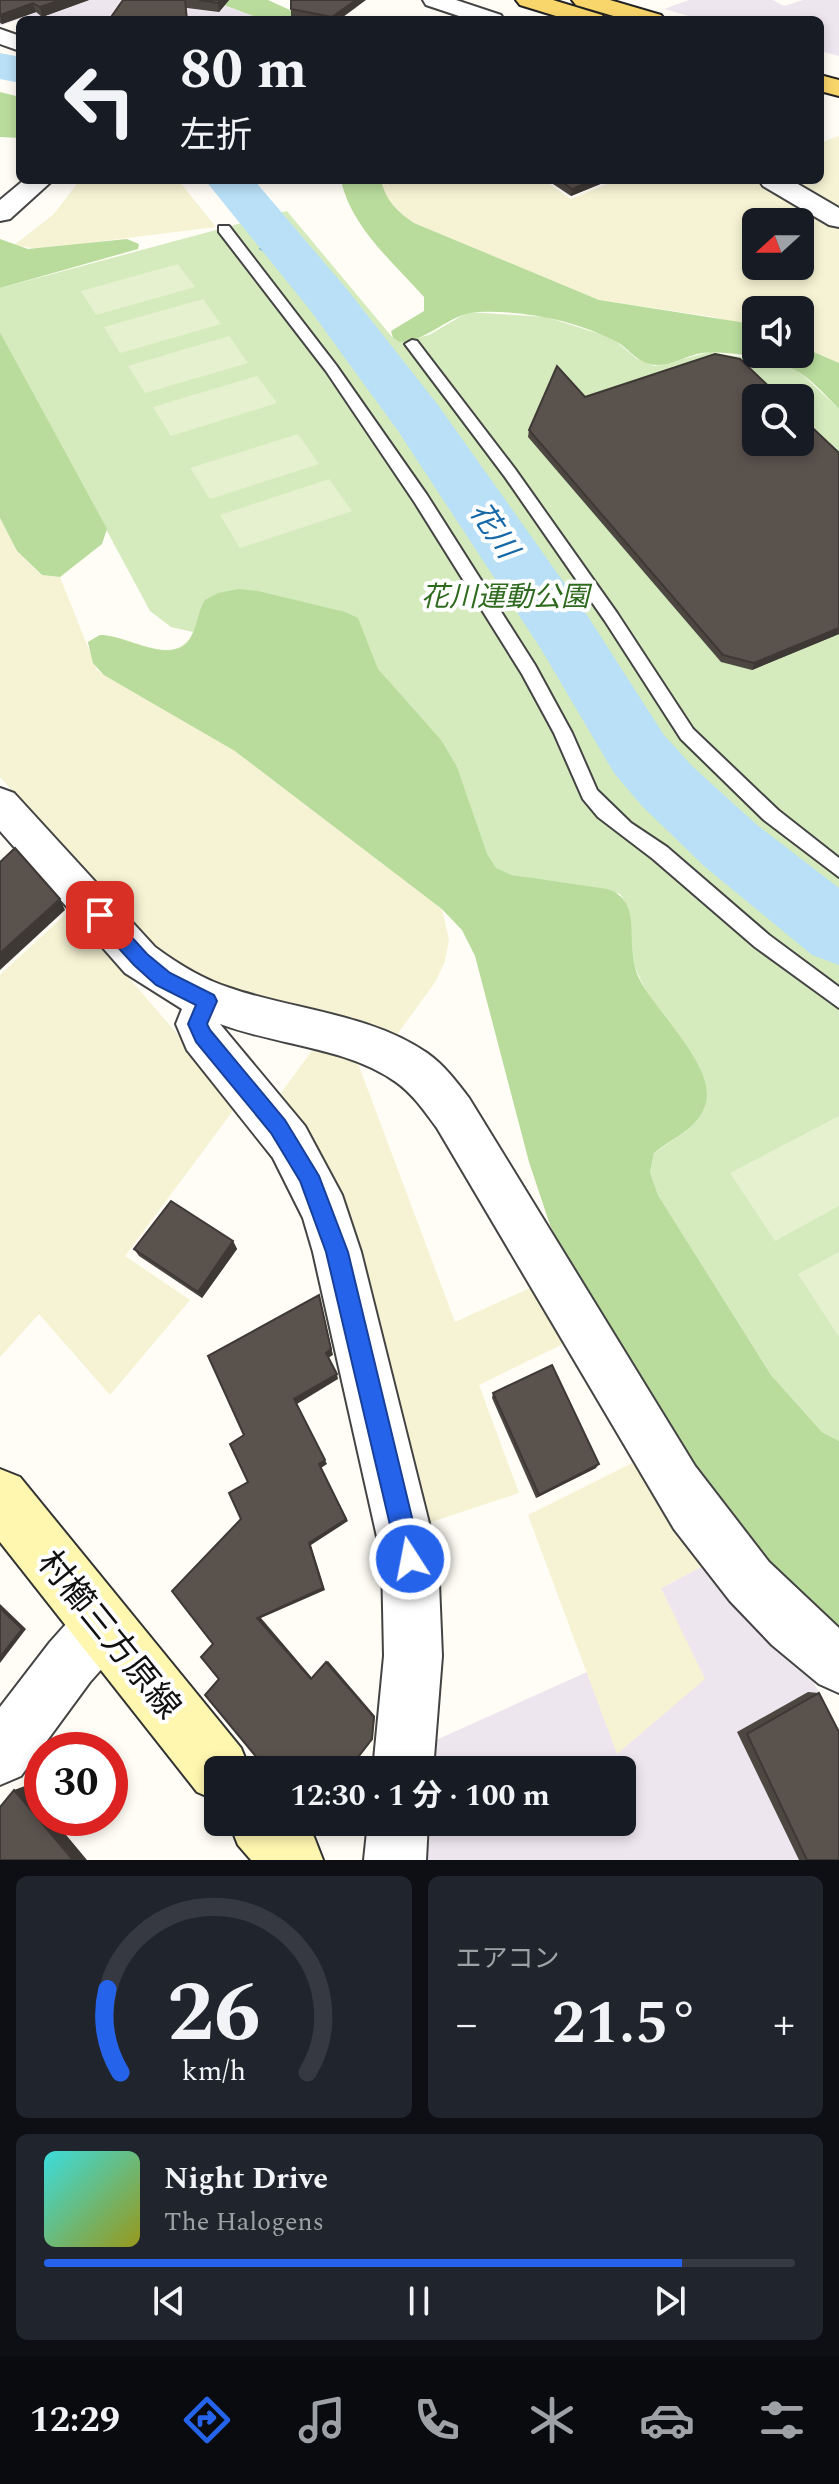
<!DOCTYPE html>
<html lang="ja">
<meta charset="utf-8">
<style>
body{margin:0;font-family:Spectral,"Noto Sans JP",serif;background:#20242c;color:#f1f3f6;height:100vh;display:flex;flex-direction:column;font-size:30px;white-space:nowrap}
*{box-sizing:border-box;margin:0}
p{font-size:26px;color:#9ea1a6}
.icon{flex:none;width:44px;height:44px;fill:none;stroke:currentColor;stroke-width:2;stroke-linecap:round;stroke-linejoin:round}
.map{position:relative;height:1860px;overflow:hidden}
.drawer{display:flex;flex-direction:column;gap:16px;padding:16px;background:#0d0f14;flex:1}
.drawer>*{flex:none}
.top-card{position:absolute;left:16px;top:16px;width:808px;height:168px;border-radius:12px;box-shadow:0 4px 12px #0003;background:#171b24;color:#f1f3f6;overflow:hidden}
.needle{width:52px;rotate:249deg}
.fabs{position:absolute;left:742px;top:208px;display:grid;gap:16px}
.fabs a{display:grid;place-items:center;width:72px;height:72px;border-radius:12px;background:#171b24;box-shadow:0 4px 12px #0003;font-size:40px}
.speed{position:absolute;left:24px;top:1732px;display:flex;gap:16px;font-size:40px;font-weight:700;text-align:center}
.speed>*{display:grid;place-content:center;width:104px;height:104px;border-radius:50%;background:#171b24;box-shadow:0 4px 12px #0003;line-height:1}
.speed .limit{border:12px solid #d22;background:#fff;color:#111}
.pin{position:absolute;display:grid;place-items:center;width:68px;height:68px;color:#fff;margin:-34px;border-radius:16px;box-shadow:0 4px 12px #0006}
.me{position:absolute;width:88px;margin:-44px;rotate:349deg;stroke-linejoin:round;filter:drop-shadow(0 0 6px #0008)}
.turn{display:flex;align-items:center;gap:28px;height:168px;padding:0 32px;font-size:36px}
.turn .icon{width:104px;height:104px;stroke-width:2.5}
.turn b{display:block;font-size:56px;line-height:68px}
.big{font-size:60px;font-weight:700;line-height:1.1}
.drawer .widget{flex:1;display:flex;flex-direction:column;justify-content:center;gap:12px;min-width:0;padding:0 28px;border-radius:12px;background:#20242c}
.drawer .dial{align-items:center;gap:0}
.dial svg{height:208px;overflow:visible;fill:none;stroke:#363941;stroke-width:7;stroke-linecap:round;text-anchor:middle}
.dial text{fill:#f1f3f6;stroke:none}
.song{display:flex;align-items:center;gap:24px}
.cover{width:96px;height:96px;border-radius:12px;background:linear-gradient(135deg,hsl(180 70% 55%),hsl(60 70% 35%))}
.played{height:8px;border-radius:4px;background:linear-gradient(90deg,#2563eb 85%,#363941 85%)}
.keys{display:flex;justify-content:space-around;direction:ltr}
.heat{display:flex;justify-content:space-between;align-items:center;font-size:44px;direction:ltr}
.drawer .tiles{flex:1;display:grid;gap:16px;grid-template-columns:1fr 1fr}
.widget:last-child{grid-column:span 2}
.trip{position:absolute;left:204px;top:1756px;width:432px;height:80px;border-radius:12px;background:#171b24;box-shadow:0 4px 12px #0003;font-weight:700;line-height:80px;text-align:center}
.tab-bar{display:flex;height:128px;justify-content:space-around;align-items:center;background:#090b0e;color:#9ea1a6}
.tab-bar .icon{width:56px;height:56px}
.tab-bar .on{color:#2563eb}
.tab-bar b{font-size:36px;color:#f1f3f6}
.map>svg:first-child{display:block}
</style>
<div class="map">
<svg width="839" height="1860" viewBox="0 0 839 1860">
<rect width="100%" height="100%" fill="#fffdf5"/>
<g fill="#eee6ef">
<polygon points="0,0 195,0 221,4 264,20 20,19 0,26"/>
<polygon points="689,0 773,0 784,6 803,0 839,0 839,56 820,51 820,20 703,20 664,9"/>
<polygon points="703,1566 746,1617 812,1679 839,1731 839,1860 418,1860 421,1822 622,1822 622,1770 425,1770 427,1744 587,1672 617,1753 661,1588"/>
</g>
<g fill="#f6f3d4" fill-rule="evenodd">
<polygon points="839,136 839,212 784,180 820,180 820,143"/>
<polygon points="80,180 178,180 216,227 38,249 14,245 53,215"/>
<path d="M381 180H543L571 199 617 180H760L839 226V363L800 346V310H756V328L714 317 599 300 414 223 395 209 384 192ZM756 222H800V266H756Z"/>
<polygon points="0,518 17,551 41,575 60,577 97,670 235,751 442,909 449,940 445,961 436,981 396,1036 227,989 200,979 156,948 0,777"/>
<polygon points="70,910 238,1104 125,1256 190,1300 110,1395 39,1314 0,1357 0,975"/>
<polygon points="313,1049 357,1061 455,1322 532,1287 565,1343 479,1385 519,1493 425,1524 278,1097"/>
<polygon points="634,1462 703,1566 661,1588 705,1679 617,1754 528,1515"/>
</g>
<path fill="#d5ebbd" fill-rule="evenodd" d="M287 211 393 338 399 342 429 335 468 312 546 317 603 335 617 342 637 359 655 366 710 352 776 363 793 368 806 378 839 409V1441L822 1432 771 1375 658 1195 650 1172 654 1153 686 1131 698 1065C676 1034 648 1001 634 965 624 940 638 916 620 894L512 875 496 869 462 930 442 909 235 751 104 675 93 663 88 642 100 635C128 634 177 671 193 632L171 627 150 611 0 332V288ZM756 398H800V442H756Z"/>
<g fill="#b9dc9c">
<polygon points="195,0 268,0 312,20 264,20 221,4"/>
<polygon points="0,92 20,97 20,138 0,137"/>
<path d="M341 180H381C386 201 397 211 414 223L599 300 740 322 756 328V354H800V346L839 363V409C825 395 810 377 793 369 772 358 719 349 697 354 682 358 665 368 650 364 635 361 628 347 615 341 575 320 523 310 478 312 449 313 430 341 399 342L393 338 391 331 424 311V297C393 262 351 227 341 180Z"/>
<polygon points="127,239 139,244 138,249 0,288 0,239 28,249"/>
<polygon points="0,332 107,529 102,544 60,577 42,575 17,551 0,518"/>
<path d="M239 589 258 591 345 612 358 618 378 669 441 740 457 767 487 854 496 868 512 875 607 889C646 901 622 945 640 980 656 1012 715 1066 706 1102 700 1128 672 1138 654 1153L650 1172 658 1195 771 1375 822 1432 839 1441V1632L733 1526 580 1284 550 1225 529 1162 475 956 462 930 442 909 235 751 104 675 93 663 88 642 100 635C125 634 176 670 192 635 198 623 198 611 205 600L218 593Z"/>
</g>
<g fill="#e6f2cf">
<polygon points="178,264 195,287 96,315 81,291"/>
<polygon points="203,299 221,324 120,353 104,327"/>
<polygon points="229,336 248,363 145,393 128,366"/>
<polygon points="257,376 277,403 171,436 153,407"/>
<polygon points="298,434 319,464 210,499 190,468"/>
<polygon points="329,479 352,511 240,548 220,515"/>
<polygon points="839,1116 839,1206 775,1241 730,1173"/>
<polygon points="839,1252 839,1337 798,1274"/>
</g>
<g fill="#b9e0f7" stroke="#3f96cf" stroke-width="2">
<polygon points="287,238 300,238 311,270 302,273 261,249"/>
<polygon points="757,835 787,882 775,893 725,866 724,850 740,838"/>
</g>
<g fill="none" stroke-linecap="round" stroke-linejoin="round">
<g fill="#b9e0f7" fill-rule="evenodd">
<polygon points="0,53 20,57 20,83 0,79"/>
<polygon points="205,180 254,180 346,288 438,405 587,615 664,735 692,766 756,824 839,888 839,965 812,955 704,866 642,806 614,773 541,649 398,431 310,310"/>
</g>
<g stroke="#444" stroke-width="4">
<g id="service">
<polygon points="219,226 229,226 336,365 427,495 535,665 572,733 597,790 631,823 667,847 769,935 839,987 839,1008 755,947 653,859 598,817 583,799 554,733 522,674 415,503 326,371 219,232"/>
<polygon points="412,340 417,341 515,469 617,613 693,729 778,810 839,858 839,877 764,820 681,739 605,621 505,477 405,344"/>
</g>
</g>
<g stroke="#444" stroke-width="4">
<g id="minor">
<polygon points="423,0 456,0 501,15 504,20 471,20 426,5"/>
<polygon points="0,29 20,36 20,51 0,44"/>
<polygon points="24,180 53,180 10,219 0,221 0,200"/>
<polygon points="759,180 791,180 839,208 839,227 829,225 763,186"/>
<path d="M0 788 14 793 155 947C178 964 202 979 230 988 294 1010 371 1014 427 1053 444 1065 457 1082 469 1098L695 1466 769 1562 839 1628V1693L819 1684 772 1645 730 1601 674 1529 437 1128C425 1112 413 1094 396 1082 347 1047 276 1045 220 1024L305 1126 342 1195 361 1252 438 1559 442 1656 433 1770H373L384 1656 382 1559 313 1252 303 1218 273 1158 187 1050 176 1024 182 1009 125 973 0 831Z"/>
<polygon points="103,1597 123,1605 131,1625 123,1645 90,1682 21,1776 0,1785 0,1707 50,1642 83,1605"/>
<polygon points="368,1822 428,1822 426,1860 364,1860"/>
</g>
</g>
<g stroke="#333" stroke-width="4">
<g id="secondary">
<polygon points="0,1469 20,1477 241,1748 250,1770 218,1770 218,1801 197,1792 0,1542"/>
<polygon points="229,1822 302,1822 314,1837 323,1860 251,1860 238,1845"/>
</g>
</g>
<g stroke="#222" stroke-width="4">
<g id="primary">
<polygon points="516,0 553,0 602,15 606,20 569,20 520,5"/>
<polygon points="572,0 610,0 661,15 665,20 627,20 576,5"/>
<polygon points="820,75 839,80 839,96 820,91"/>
</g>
</g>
<use href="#service" fill="#fff" fill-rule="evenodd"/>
<use href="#minor" fill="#fff" fill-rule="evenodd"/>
<use href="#secondary" fill="#fff6b0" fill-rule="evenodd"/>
<use href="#primary" fill="#f9d66b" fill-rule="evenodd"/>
</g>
<g fill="#4d4742">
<polygon points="0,0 89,0 42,17 36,12 2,24 0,23"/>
<polygon points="123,0 229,0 219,12"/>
<polygon points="291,0 339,20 312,20 291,16"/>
<polygon points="547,180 610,180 571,196"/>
<polygon points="585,397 839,453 839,634 752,670 721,662 528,437 529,430"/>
<polygon points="233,1241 237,1249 202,1298 139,1256 134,1249"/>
<polygon points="493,1393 596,1468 536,1498 492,1398"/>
<polygon points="808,1692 819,1693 839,1860 799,1860 737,1732"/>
</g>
<g fill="#3f3936">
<polygon points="61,0 89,0 42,17 40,7"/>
<polygon points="220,0 229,0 219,12 218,3"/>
<polygon points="356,0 366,0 339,20 332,20 332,17"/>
<polygon points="33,3 36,12 2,24 0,15"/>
<polygon points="594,180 610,180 571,196 572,189"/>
<polygon points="839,628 839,634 752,670 754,663"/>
<polygon points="60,899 65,910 0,970 0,953"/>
<polygon points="233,1241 237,1249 202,1298 198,1292"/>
<polygon points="319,1295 333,1355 328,1358 326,1353"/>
<polygon points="337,1374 338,1379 297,1404 294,1399"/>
<polygon points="325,1460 327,1464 321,1468 348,1521 311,1545 325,1590 261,1618 313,1679 311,1679 257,1618 309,1543 319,1464"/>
<polygon points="599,1464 596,1468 536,1498 539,1495"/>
<polygon points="0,1604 26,1629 0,1663"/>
<polygon points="328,1661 375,1716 372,1739 326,1662"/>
<polygon points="25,1786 42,1806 42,1818 52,1818 87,1860 73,1860 14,1790"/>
</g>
<g fill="#5a524d" stroke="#3f3936" stroke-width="2">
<polygon points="0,0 61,0 40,7 33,3 0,15"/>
<polygon points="123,0 185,0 187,20 109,20"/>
<polygon points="199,0 220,0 218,3"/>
<polygon points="291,0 356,0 332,17 291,9"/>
<polygon points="559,180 594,180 572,189"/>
<polygon points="715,354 740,359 781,398 756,398 756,442 800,442 800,416 839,453 839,628 754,663 723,655 529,430 557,366 585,397"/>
<polygon points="15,848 60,899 0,953 0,862"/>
<polygon points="171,1201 233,1241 198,1292 134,1249"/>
<polygon points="319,1295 331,1349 326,1353 337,1374 294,1399 325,1460 319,1464 346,1519 309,1543 323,1588 257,1618 311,1679 326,1662 374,1717 372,1739 348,1770 267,1770 205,1695 219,1679 201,1657 213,1644 172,1591 241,1519 229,1493 248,1482 230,1444 244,1435 208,1356"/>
<polygon points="552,1365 599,1464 539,1495 493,1393"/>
<polygon points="0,1608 22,1629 0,1657"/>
<polygon points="819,1693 839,1732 839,1860 807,1860 747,1734"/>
<polygon points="14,1790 73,1860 0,1860 0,1807"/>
</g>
<polygon fill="#2563eb" stroke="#184099" stroke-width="2" points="100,908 107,910 147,954 170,973 214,995 217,1001 207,1024 210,1030 285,1120 319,1176 348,1252 422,1559 418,1568 410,1571 402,1568 398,1559 326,1252 300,1181 271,1133 196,1042 188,1024 196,1005 156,985 134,965 94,921 91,915 94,910"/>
<g text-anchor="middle" stroke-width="8" stroke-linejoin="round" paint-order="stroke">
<g font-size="28" font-style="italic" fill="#2f6b1f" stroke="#fff">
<text x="505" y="606">花川運動公園</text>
</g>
<g font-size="30" font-style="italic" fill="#1768a6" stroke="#fff">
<text transform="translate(494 530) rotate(56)" y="10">花川</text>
</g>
<g font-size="34" fill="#111" stroke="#fff">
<text transform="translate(110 1634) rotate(51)" y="12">村櫛三方原線</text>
</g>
</g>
</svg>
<div class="fabs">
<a><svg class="needle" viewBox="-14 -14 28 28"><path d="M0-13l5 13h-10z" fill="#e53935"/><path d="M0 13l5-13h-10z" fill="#9ea1a6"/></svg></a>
<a><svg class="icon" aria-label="sound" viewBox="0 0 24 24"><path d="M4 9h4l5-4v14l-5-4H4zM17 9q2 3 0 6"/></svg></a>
<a><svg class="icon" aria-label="search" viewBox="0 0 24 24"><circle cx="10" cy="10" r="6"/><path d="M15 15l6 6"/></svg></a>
</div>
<div class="speed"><div class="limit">30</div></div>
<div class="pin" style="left:100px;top:915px;background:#d93025"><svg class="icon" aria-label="arrive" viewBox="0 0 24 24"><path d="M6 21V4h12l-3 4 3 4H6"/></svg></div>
<svg class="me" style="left:410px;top:1559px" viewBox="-20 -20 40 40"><circle r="17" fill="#2563eb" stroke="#fff" stroke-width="3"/><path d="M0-11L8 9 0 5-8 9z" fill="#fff"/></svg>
<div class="trip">12:30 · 1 分 · 100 m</div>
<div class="top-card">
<div class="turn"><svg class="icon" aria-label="left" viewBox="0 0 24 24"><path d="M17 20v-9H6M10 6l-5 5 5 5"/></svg><div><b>80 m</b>左折</div></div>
</div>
</div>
<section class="drawer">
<div class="tiles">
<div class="widget dial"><svg viewBox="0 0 100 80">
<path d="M14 69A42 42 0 1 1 86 69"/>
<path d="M14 69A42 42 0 0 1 9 37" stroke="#2563eb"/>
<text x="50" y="56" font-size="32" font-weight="700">26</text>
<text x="50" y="72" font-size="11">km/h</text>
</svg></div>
<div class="widget"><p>エアコン</p>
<div class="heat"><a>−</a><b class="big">21.5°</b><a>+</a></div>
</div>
<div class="widget">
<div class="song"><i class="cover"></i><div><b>Night Drive</b><p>The Halogens</p></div></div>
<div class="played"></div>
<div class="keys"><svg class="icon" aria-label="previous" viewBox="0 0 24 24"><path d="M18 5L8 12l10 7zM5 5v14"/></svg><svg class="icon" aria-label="pause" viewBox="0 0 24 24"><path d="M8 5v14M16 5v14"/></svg><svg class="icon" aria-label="next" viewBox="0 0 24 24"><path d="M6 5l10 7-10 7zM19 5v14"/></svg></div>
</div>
</div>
</section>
<nav class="tab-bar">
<b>12:29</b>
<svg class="icon on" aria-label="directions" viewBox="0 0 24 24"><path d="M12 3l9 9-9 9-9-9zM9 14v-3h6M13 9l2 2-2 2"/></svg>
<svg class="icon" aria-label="music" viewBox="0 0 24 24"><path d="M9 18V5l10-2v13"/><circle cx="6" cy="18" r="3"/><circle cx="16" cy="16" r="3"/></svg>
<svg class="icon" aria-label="phone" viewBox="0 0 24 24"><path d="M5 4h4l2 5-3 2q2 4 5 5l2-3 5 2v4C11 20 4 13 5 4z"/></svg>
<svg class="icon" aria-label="climate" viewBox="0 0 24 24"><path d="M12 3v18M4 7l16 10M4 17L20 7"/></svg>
<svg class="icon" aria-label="car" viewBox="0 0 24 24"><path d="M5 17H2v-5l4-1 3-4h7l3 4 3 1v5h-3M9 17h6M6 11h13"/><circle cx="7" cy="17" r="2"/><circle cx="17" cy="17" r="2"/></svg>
<svg class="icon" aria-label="filters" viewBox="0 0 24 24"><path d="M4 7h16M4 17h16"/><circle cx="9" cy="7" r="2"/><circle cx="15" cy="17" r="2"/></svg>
</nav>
